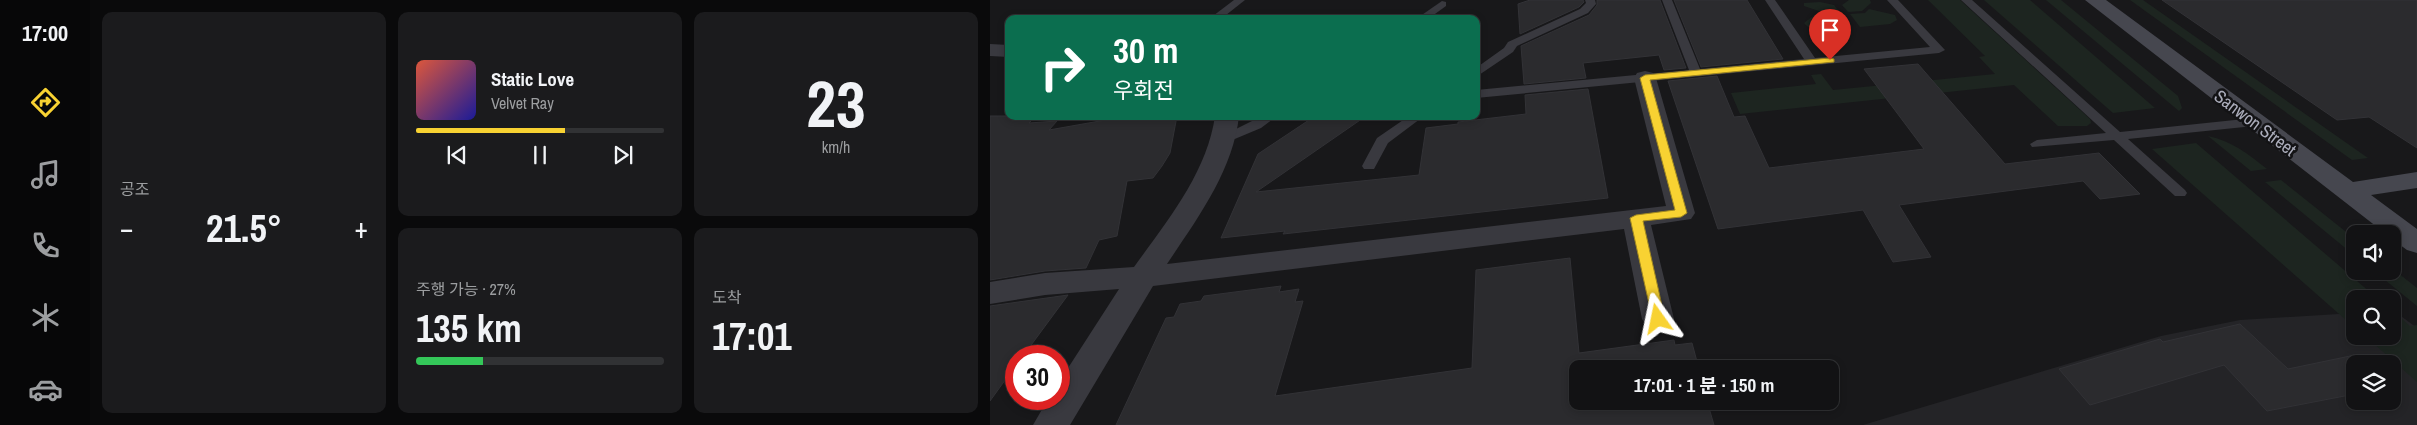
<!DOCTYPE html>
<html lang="ko">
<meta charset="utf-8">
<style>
body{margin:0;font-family:"Archivo Narrow","Noto Sans KR",sans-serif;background:#1b1b1d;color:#f1f3f6;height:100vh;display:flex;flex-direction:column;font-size:19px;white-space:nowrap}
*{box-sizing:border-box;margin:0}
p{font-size:16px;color:#9c9ea0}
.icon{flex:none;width:28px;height:28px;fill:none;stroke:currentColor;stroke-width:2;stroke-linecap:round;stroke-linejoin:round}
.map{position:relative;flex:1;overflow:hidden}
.side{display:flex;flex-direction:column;gap:12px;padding:12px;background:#0a0a0b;width:900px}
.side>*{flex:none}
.top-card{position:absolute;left:15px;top:15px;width:475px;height:105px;border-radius:10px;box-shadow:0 2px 8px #0003,0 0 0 1px #313234;background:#0b6e4f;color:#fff;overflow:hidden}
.controls{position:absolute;left:1356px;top:225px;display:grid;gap:10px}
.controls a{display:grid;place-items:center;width:55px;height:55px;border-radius:10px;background:#121214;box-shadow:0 2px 8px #0003,0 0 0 1px #313234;font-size:25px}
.speed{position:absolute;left:15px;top:345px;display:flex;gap:10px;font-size:25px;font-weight:700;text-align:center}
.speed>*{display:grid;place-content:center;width:65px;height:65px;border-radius:50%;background:#121214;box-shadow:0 2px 8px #0003,0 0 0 1px #313234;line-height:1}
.speed .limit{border:8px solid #d22;background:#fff;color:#111}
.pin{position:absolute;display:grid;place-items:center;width:42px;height:42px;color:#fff;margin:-51px -21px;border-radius:50% 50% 50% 0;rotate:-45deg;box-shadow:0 0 5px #0007}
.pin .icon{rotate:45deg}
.me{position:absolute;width:55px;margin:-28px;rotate:348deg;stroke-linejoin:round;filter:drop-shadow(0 0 4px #0008)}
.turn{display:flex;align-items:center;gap:18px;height:105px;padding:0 25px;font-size:22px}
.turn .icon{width:65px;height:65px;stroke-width:2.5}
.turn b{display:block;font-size:35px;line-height:42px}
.big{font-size:38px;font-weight:700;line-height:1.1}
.side .tile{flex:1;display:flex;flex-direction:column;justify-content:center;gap:8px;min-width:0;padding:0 18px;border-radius:10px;background:#1b1b1d}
.side .dial{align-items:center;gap:0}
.dial b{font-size:65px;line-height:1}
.song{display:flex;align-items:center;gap:15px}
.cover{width:60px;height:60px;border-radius:8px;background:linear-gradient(135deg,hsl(10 70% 55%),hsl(240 70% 35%))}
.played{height:5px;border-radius:2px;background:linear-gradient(90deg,#f8d232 60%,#313234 60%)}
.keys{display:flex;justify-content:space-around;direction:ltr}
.heat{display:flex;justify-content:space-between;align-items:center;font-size:28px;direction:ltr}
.charge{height:8px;border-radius:4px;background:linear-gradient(90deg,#34c759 27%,#313234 0)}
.side .tiles{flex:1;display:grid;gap:12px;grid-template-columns:repeat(3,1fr)}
.tile:first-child{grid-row:span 2}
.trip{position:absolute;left:579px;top:360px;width:270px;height:50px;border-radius:10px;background:#121214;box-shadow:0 2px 8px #0003,0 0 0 1px #313234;font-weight:700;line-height:50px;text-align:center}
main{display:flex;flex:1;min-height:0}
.dock{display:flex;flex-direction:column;width:90px;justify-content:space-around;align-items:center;background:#070708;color:#9c9ea0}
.dock .icon{width:35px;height:35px}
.dock .on{color:#f8d232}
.dock b{font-size:22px;color:#f1f3f6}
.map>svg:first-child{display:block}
</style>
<main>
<nav class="dock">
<b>17:00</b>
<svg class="icon on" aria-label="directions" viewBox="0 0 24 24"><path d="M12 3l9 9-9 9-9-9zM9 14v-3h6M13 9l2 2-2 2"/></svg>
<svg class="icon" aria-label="music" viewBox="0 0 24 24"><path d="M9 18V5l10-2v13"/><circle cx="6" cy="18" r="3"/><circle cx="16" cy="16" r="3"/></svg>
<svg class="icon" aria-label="phone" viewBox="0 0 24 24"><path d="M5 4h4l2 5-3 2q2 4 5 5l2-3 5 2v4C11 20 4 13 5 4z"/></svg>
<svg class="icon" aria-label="climate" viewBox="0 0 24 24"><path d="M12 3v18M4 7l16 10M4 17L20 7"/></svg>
<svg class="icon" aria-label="car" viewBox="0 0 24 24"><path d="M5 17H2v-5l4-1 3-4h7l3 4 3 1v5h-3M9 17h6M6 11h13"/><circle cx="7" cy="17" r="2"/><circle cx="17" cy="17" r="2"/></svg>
</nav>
<section class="side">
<div class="tiles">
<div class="tile"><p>공조</p>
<div class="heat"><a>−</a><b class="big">21.5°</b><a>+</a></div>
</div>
<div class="tile">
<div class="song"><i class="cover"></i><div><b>Static Love</b><p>Velvet Ray</p></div></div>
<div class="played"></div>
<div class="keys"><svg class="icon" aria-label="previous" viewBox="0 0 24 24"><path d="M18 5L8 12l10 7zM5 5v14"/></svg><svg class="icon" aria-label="pause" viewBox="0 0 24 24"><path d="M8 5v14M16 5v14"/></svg><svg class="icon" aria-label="next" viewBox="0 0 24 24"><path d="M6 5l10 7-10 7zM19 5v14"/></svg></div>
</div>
<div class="tile dial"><b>23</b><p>km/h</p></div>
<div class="tile"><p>주행 가능 · 27%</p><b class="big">135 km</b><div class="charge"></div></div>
<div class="tile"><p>도착</p><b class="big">17:01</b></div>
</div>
</section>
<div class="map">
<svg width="1427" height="425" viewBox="0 0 1427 425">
<rect width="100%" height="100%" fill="#18181a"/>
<path fill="#242427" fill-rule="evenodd" d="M1403 310 1427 328V425H873L1171 336 1250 320 1365 313V336H1402ZM1365 364H1402V401H1365Z"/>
<g fill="#1d2520">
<polygon points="859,0 880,0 881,3 872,11 858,12 852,5"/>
<polygon points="938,0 970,0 1100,119 1101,123 1097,126 1068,126 1024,85 750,114 741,93 826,84 821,75 831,74 843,90 1005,74 989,57 995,56"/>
<polygon points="994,0 1040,0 1165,108 1123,113"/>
<polygon points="1056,0 1071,0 1188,96 1192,108 1189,111"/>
<polygon points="1140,0 1153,0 1378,158 1362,160"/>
<polygon points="830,2 844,5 850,13 838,14 814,6 814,3"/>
<polygon points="879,9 905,15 907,20 900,24 870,27 860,14 875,13"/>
<path d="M827 13 837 16 851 15 861 28C847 29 824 36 814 23Z"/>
<path d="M1218 136C1242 141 1258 154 1277 169L1261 171Z"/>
<polygon points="1206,143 1388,299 1365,299 1365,328 1162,149"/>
<polygon points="1291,180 1365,239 1365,256 1275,182"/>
<polygon points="1403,269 1427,288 1427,306 1384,271 1402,271"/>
<polygon points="1403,311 1420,326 1427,325 1427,382 1375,336 1402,336"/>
</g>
<g fill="#2b2b2e" stroke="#323236">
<polygon points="540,0 593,0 594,2 589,7 530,34 528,4"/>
<polygon points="607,0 670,0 696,68 674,70 669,55 593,63 596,78 534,84 531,46 599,15 607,5"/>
<polygon points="684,0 757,0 793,59 711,67"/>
<polygon points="1172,0 1427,0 1427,148 1379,117 1347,120"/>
<polygon points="928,64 1015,164 1109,153 1150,194 1110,199 1093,181 909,205 941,257 903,262 873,210 728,229 678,81 727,76 744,117 755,116 779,168 934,149 874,69"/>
<polygon points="598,89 618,198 293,234 295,231 231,238 268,154 325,116 376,116 266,192 429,175 436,128 468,124 468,122 536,114 535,95"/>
<polygon points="0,116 46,116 39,123 67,121 59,130 138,116 187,116 180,153 172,166 163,178 137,181 127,236 109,240 96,268 55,271 0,280"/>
<polygon points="580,258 589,353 684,340 685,345 702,343 709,369 588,369 588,401 717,401 724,425 126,425 176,318 184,317 190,304 211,301 214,296 291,286 289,292 309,289 305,302 313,301 285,396 482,368 486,270"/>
<polygon points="78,295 33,356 26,356 26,365 0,401 0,306"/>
<polygon points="1250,324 1298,369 1365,355 1365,394 1277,411 1234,365 1100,405 1069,369 1170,339 1173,342"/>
</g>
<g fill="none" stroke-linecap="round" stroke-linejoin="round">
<g fill="#39393f" fill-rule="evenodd">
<polygon points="244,0 255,0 231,19 219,19"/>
<polygon points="595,0 605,0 606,4 598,13 527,46 523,52 486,77 486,68 514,48 518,42 590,9 596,3"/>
<polygon points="672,0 682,0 710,69 814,59 775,0 785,0 825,58 940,47 897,0 908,0 955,50 949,53 486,98 486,90 699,70"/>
<polygon points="971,0 982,0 1130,132 1264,118 1270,122 1264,126 1138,139 1195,190 1197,193 1195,196 1185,196 1124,140 1042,147 1040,144 1047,140 1116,133"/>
<polygon points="452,1 456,2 456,6 438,19 426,19"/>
<polygon points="272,116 287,116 271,128 240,141 235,142 228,138"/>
<polygon points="419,116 434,116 398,143 384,169 374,169 372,166 387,138"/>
</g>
<g fill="#39393f" fill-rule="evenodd">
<polygon points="0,44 19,45 19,57 0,56"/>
<path d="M655 71 663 73 666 78 705 213 701 219 661 225 684 319 679 327 668 331 657 327 652 319 634 229 163 286 80 425H43L58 399H69V382L129 289 55 295 0 304V282L55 273 144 267C177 221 217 173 225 116H249C243 171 207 219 177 264L676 206 644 78 647 73Z"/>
</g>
<polygon fill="#46474f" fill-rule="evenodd" points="1095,0 1116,0 1363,182 1427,172 1427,188 1381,195 1427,229 1427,253 1417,250 1402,239 1402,234 1396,234"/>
</g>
<polygon fill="#f8d232" stroke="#a18820" points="840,58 844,59 844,62 660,80 697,213 691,217 653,221 675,319 673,322 663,322 640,218 646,215 685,210 650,78 655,75"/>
<g text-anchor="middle" stroke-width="5" stroke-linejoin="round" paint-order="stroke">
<g font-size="18" fill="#aaacba" stroke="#131315">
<text transform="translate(1265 123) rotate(37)" y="6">Sanwon Street</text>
</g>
</g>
</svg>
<div class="controls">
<a><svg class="icon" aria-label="sound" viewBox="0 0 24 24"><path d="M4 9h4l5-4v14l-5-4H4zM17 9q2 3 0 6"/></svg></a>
<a><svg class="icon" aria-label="search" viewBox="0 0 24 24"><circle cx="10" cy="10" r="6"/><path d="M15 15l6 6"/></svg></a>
<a><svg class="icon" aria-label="layers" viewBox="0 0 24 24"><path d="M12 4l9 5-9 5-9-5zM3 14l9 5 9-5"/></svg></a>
</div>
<div class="speed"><div class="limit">30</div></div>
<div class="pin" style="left:840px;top:60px;background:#d93025"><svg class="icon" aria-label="arrive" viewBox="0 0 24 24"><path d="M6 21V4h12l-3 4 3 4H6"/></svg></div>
<svg class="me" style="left:668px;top:319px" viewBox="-20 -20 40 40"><path d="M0-17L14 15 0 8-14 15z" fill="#f8d232" stroke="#fff" stroke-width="4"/></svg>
<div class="trip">17:01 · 1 분 · 150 m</div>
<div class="top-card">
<div class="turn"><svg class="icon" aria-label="right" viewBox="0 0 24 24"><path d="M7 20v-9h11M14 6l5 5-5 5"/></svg><div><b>30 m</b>우회전</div></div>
</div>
</div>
</main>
